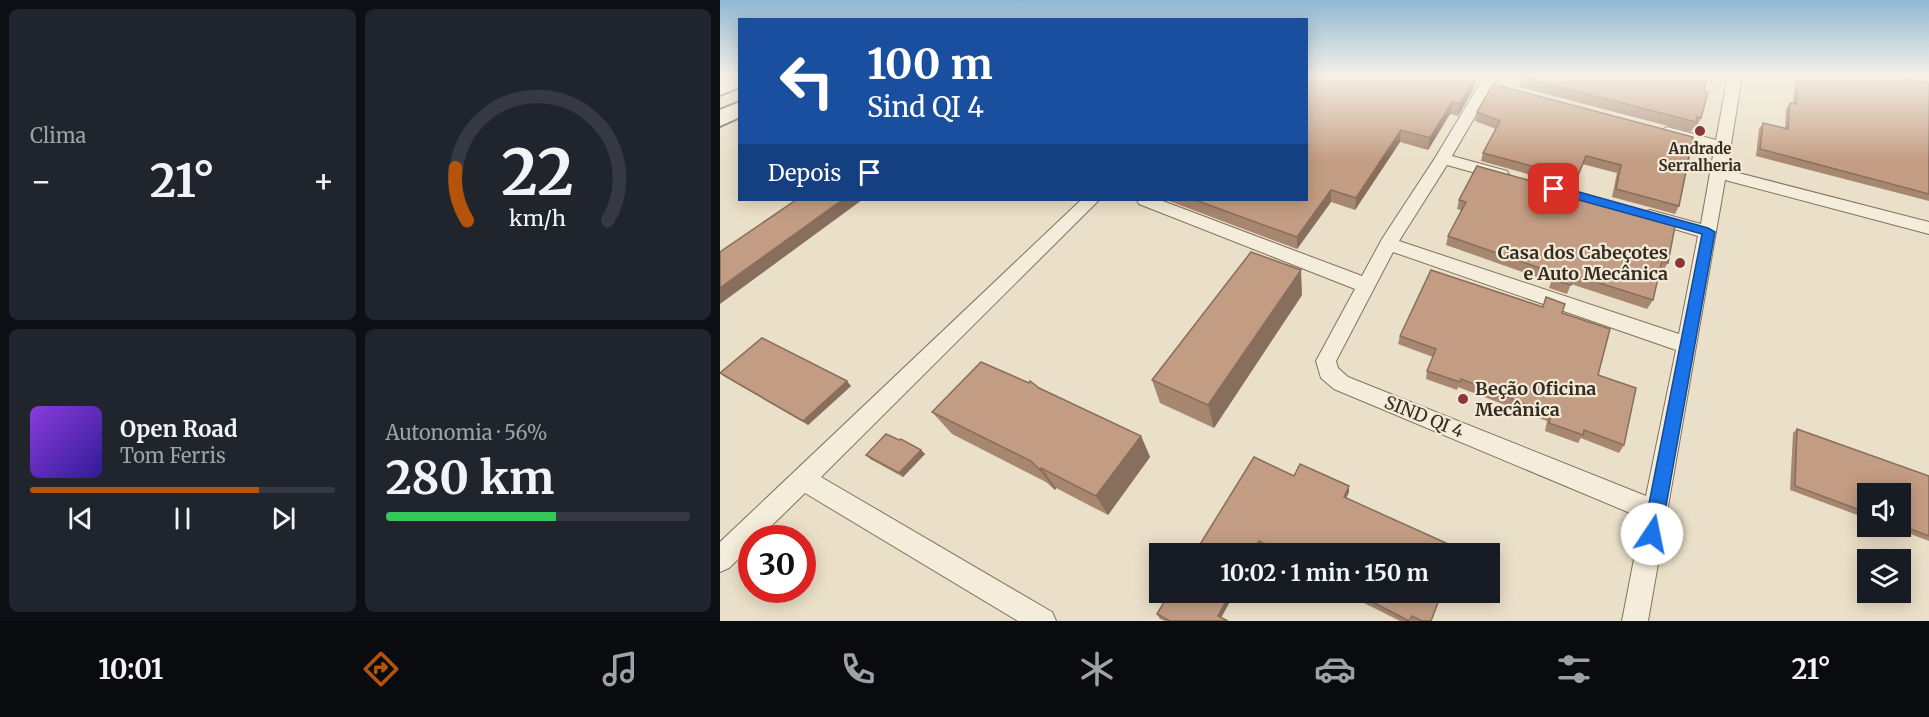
<!DOCTYPE html>
<html lang="pt">
<meta charset="utf-8">
<style>
body{margin:0;font-family:Merriweather,serif;background:#20242c;color:#f1f3f6;height:100vh;display:flex;flex-direction:column;font-size:22px;white-space:nowrap}
*{box-sizing:border-box;margin:0}
p{font-size:20px;color:#9ea1a6}
.icon{flex:none;width:33px;height:33px;fill:none;stroke:currentColor;stroke-width:2;stroke-linecap:round;stroke-linejoin:round}
.map{position:relative;flex:1;overflow:hidden}
.panel{display:flex;flex-direction:column;gap:9px;padding:9px;background:#0d0f14;width:720px}
.panel>*{flex:none}
.banner{position:absolute;left:18px;top:18px;width:570px;height:183px;border-radius:0px;box-shadow:0 3px 15px #0003;background:#1a4fa0;color:#fff;overflow:hidden}
.buttons{position:absolute;left:1137px;top:483px;display:grid;gap:12px}
.buttons a{display:grid;place-items:center;width:54px;height:54px;border-radius:0px;background:#171b24;box-shadow:0 3px 15px #0003;font-size:30px}
.speed{position:absolute;left:18px;top:525px;display:flex;gap:12px;font-size:30px;font-weight:700;text-align:center}
.speed>*{display:grid;place-content:center;width:78px;height:78px;border-radius:50%;background:#171b24;box-shadow:0 3px 15px #0003;line-height:1}
.speed .limit{border:9px solid #d22;background:#fff;color:#111}
.pin{position:absolute;display:grid;place-items:center;width:51px;height:51px;color:#fff;margin:-26px;border-radius:12px;box-shadow:0 3px 9px #0006}
.me{position:absolute;width:66px;margin:-33px;rotate:11deg;stroke-linejoin:round;filter:drop-shadow(0 0 4px #0008)}
.turn{display:flex;align-items:center;gap:21px;height:126px;padding:0 30px;font-size:27px}
.turn .icon{width:78px;height:78px;stroke-width:2.5}
.turn b{display:block;font-size:42px;line-height:51px}
.then{display:flex;align-items:center;height:57px;padding:0 30px;background:#0003;gap:12px;font-size:22px}
.big{font-size:45px;font-weight:700;line-height:1.1}
.panel .tile{flex:1;display:flex;flex-direction:column;justify-content:center;gap:9px;min-width:0;padding:0 21px;border-radius:9px;background:#20242c}
.panel .dial{align-items:center;gap:0}
.dial svg{height:156px;overflow:visible;fill:none;stroke:#363941;stroke-width:7;stroke-linecap:round;text-anchor:middle}
.dial text{fill:#f1f3f6;stroke:none}
.song{display:flex;align-items:center;gap:18px}
.cover{width:72px;height:72px;border-radius:9px;background:linear-gradient(135deg,hsl(270 70% 55%),hsl(250 70% 35%))}
.played{height:6px;border-radius:3px;background:linear-gradient(90deg,#b45309 75%,#363941 75%)}
.keys{display:flex;justify-content:space-around;direction:ltr}
.heat{display:flex;justify-content:space-between;align-items:center;font-size:33px;direction:ltr}
.charge{height:9px;border-radius:4px;background:linear-gradient(90deg,#34c759 56%,#363941 0)}
.panel .tiles{flex:1;display:grid;gap:9px;grid-template-columns:repeat(2,1fr)}
.trip{position:absolute;left:429px;top:543px;width:351px;height:60px;border-radius:0px;background:#171b24;box-shadow:0 3px 15px #0003;font-weight:700;line-height:60px;text-align:center}
.tabs{display:flex;height:96px;justify-content:space-around;align-items:center;background:#090b0e;color:#9ea1a6}
.tabs .icon{width:42px;height:42px}
.tabs .selected{color:#b45309}
.tabs b{font-size:27px;color:#f1f3f6}
main{display:flex;flex:1;min-height:0}
.map>svg:first-child{display:block}
</style>
<main>
<section class="panel">
<div class="tiles">
<div class="tile"><p>Clima</p>
<div class="heat"><a>−</a><b class="big">21°</b><a>+</a></div>
</div>
<div class="tile dial"><svg viewBox="0 0 100 80">
<path d="M14 69A42 42 0 1 1 86 69"/>
<path d="M14 69A42 42 0 0 1 8 42" stroke="#b45309"/>
<text x="50" y="56" font-size="32" font-weight="700">22</text>
<text x="50" y="72" font-size="11">km/h</text>
</svg></div>
<div class="tile">
<div class="song"><i class="cover"></i><div><b>Open Road</b><p>Tom Ferris</p></div></div>
<div class="played"></div>
<div class="keys"><svg class="icon" aria-label="previous" viewBox="0 0 24 24"><path d="M18 5L8 12l10 7zM5 5v14"/></svg><svg class="icon" aria-label="pause" viewBox="0 0 24 24"><path d="M8 5v14M16 5v14"/></svg><svg class="icon" aria-label="next" viewBox="0 0 24 24"><path d="M6 5l10 7-10 7zM19 5v14"/></svg></div>
</div>
<div class="tile"><p>Autonomia · 56%</p><b class="big">280 km</b><div class="charge"></div></div>
</div>
</section>
<div class="map">
<svg width="1209" height="621" viewBox="0 0 1209 621">
<rect width="100%" height="100%" fill="#eadfc8"/>
<g fill="none" stroke-linecap="round" stroke-linejoin="round">
<g stroke="#84725f" stroke-width="2">
<g id="minor">
<path d="M765 75H779L732 156 787 171 789 175 787 179 781 180 727 165 679 241 959 334 978 236 924 220 921 216 924 212 930 210 981 224 994 150 942 135 939 132 947 127 996 140 1008 75H1022L1007 170 1209 222V234L1005 180 928 621H902L922 518 614 389 601 378 596 361 635 289 419 204 417 200H440L642 276 662 239 715 158ZM673 252 956 350 926 496 628 377 618 368 616 361Z"/>
<polygon points="361,200 379,200 101,477 332,612 336,621 298,621 85,493 39,538 32,538 32,546 9,568 0,572 0,542"/>
</g>
</g>
<g stroke="#665442" stroke-width="4">
<g id="secondary">
<polygon points="11,75 20,75 20,87 0,95 0,81"/>
<polygon points="20,102 20,117 0,126 0,110"/>
</g>
</g>
<use href="#minor" fill="#f5eddb" fill-rule="evenodd"/>
<use href="#secondary" fill="#f5eddb" fill-rule="evenodd"/>
</g>
<g fill="#a88771">
<polygon points="753,75 754,88 738,116 730,114 708,150 680,142 635,210 611,202 577,249 449,201 448,200 586,200"/>
<polygon points="1076,75 1168,75 1209,83 1209,201 1036,156 1039,129 1043,123 1065,129 1066,109 1070,103 1073,103"/>
<polygon points="801,77 984,91 981,118 976,128 973,128 971,132 799,87"/>
<polygon points="757,112 973,137 959,206 955,214 892,197 897,173 862,164 854,187 761,161 763,153 776,129 755,121"/>
<polygon points="739,200 948,263 942,272 940,271 933,300 927,309 851,284 847,294 829,288 831,282 726,245 728,236 741,210 737,209"/>
<polygon points="582,295 494,428 440,403 432,380"/>
<polygon points="822,307 842,313 878,375 904,445 899,453 861,438 858,443 825,431 827,421 738,387 737,390 706,379 707,371 713,357 678,344 680,336"/>
<polygon points="0,373 131,386 88,425 5,377"/>
<polygon points="319,388 421,436 430,457 388,515 336,488 335,490 326,482 232,434 212,412"/>
<polygon points="1077,429 1209,476 1209,541 1169,526 1180,526 1180,494 1148,494 1148,519 1070,490 1073,433"/>
<polygon points="201,450 205,454 183,477 150,459 146,455"/>
<polygon points="629,492 626,498 735,554 555,554 540,546 536,554 474,554"/>
<polygon points="450,592 515,592 501,617 508,621 445,621 440,619 437,614"/>
<polygon points="628,592 722,592 711,621 692,621 690,620 690,621 680,621 628,595"/>
</g>
<g fill="#886e5c">
<polygon points="757,76 754,88 738,116 740,104"/>
<polygon points="732,102 730,114 708,150 710,138"/>
<polygon points="681,130 680,142 635,210 636,198"/>
<polygon points="611,190 611,202 577,249 577,237"/>
<polygon points="122,200 142,200 0,304 0,288"/>
<polygon points="581,270 582,295 494,428 488,405"/>
<polygon points="127,381 131,386 88,425 83,421"/>
<polygon points="421,436 430,457 388,515 376,496"/>
<polygon points="201,450 205,454 183,477 179,473"/>
<polygon points="321,468 336,488 335,490 320,470"/>
<polygon points="629,486 629,492 624,503 624,497"/>
<polygon points="539,541 540,546 536,554 532,554"/>
<polygon points="511,592 515,592 500,620 498,616"/>
</g>
<g fill="#c39d83" stroke="#886e5c" stroke-width="1.5">
<polygon points="586,75 750,75 757,76 740,104 732,102 710,138 681,130 636,198 611,190 577,237 475,200 586,200"/>
<polygon points="803,75 987,75 984,91 988,92 981,118 977,117 976,122 801,77"/>
<polygon points="1079,75 1168,75 1209,83 1209,194 1040,149 1043,123 1068,129 1070,103 1076,104"/>
<polygon points="773,84 973,137 959,206 896,189 901,165 866,156 857,178 763,153 780,121 757,112"/>
<polygon points="757,166 956,221 948,263 942,261 933,300 854,275 851,285 832,279 834,273 728,236 746,202 739,200"/>
<polygon points="76,200 122,200 0,288 0,252"/>
<polygon points="531,252 581,270 488,405 432,380"/>
<polygon points="711,270 823,307 826,297 845,304 842,313 890,329 878,375 916,388 904,445 864,430 863,435 829,423 831,414 741,379 740,382 707,371 716,349 680,336"/>
<polygon points="42,338 127,381 83,421 0,373"/>
<polygon points="261,362 309,383 310,381 319,388 421,436 376,496 321,468 320,470 311,461 212,412"/>
<polygon points="1077,429 1209,476 1209,536 1180,525 1180,494 1148,494 1148,513 1075,486"/>
<polygon points="166,434 179,440 181,439 201,450 179,473 146,455"/>
<polygon points="534,457 574,476 580,464 629,486 624,497 737,548 735,554 565,554 539,541 532,554 474,554"/>
<polygon points="450,592 511,592 498,616 508,621 450,621 437,614"/>
<polygon points="633,592 722,592 711,621 702,621 692,616 689,621"/>
</g>
<linearGradient id="sky" x2="0" y2="1"><stop stop-color="#8fb8d5"/><stop offset="0.47" stop-color="#f6f1e6"/><stop offset="1" stop-color="#f6f1e6" stop-opacity="0"/></linearGradient>
<rect width="1209" height="161" fill="url(#sky)"/>
<polygon fill="#1a73e8" stroke="#114b97" stroke-width="1.5" points="834,185 988,228 995,232 941,534 938,540 932,542 926,540 923,534 982,234 830,192 830,187"/>
<g fill="#8c3638" stroke="#f2ead7" stroke-width="2">
<circle cx="980" cy="131" r="6"/>
<circle cx="960" cy="263" r="6"/>
<circle cx="743" cy="399" r="6"/>
</g>
<g text-anchor="middle" stroke-width="4.5" stroke-linejoin="round" paint-order="stroke">
<g font-size="15" font-weight="bold" fill="#362b21" stroke="#f2ead7">
<text x="980" y="154">Andrade<tspan x="980" dy="17">Serralheria</tspan></text>
</g>
<g font-size="18" font-weight="bold" fill="#362b21" stroke="#f2ead7" text-anchor="end">
<text x="948" y="259">Casa dos Cabeçotes<tspan x="948" dy="21">e Auto Mecânica</tspan></text>
<text x="755" y="395" text-anchor="start">Beção Oficina<tspan x="755" dy="21">Mecânica</tspan></text>
</g>
<g font-size="18" fill="#362b21" stroke="#f2ead7">
<text transform="translate(704 417) rotate(22)" y="6">SIND QI 4</text>
</g>
</g>
</svg>
<div class="buttons">
<a><svg class="icon" aria-label="sound" viewBox="0 0 24 24"><path d="M4 9h4l5-4v14l-5-4H4zM17 9q2 3 0 6"/></svg></a>
<a><svg class="icon" aria-label="layers" viewBox="0 0 24 24"><path d="M12 4l9 5-9 5-9-5zM3 14l9 5 9-5"/></svg></a>
</div>
<div class="speed"><div class="limit">30</div></div>
<div class="pin" style="left:834px;top:189px;background:#d93025"><svg class="icon" aria-label="arrive" viewBox="0 0 24 24"><path d="M6 21V4h12l-3 4 3 4H6"/></svg></div>
<svg class="me" style="left:932px;top:534px" viewBox="-20 -20 40 40"><circle r="19" fill="#fff"/><path d="M0-13L10 11 0 6-10 11z" fill="#1a73e8"/></svg>
<div class="trip">10:02 · 1 min · 150 m</div>
<div class="banner">
<div class="turn"><svg class="icon" aria-label="left" viewBox="0 0 24 24"><path d="M17 20v-9H6M10 6l-5 5 5 5"/></svg><div><b>100 m</b>Sind QI 4</div></div>
<div class="then">Depois<svg class="icon" aria-label="arrive" viewBox="0 0 24 24"><path d="M6 21V4h12l-3 4 3 4H6"/></svg></div>
</div>
</div>
</main>
<nav class="tabs">
<b>10:01</b>
<svg class="icon selected" aria-label="directions" viewBox="0 0 24 24"><path d="M12 3l9 9-9 9-9-9zM9 14v-3h6M13 9l2 2-2 2"/></svg>
<svg class="icon" aria-label="music" viewBox="0 0 24 24"><path d="M9 18V5l10-2v13"/><circle cx="6" cy="18" r="3"/><circle cx="16" cy="16" r="3"/></svg>
<svg class="icon" aria-label="phone" viewBox="0 0 24 24"><path d="M5 4h4l2 5-3 2q2 4 5 5l2-3 5 2v4C11 20 4 13 5 4z"/></svg>
<svg class="icon" aria-label="climate" viewBox="0 0 24 24"><path d="M12 3v18M4 7l16 10M4 17L20 7"/></svg>
<svg class="icon" aria-label="car" viewBox="0 0 24 24"><path d="M5 17H2v-5l4-1 3-4h7l3 4 3 1v5h-3M9 17h6M6 11h13"/><circle cx="7" cy="17" r="2"/><circle cx="17" cy="17" r="2"/></svg>
<svg class="icon" aria-label="filters" viewBox="0 0 24 24"><path d="M4 7h16M4 17h16"/><circle cx="9" cy="7" r="2"/><circle cx="15" cy="17" r="2"/></svg>
<b>21°</b>
</nav>
